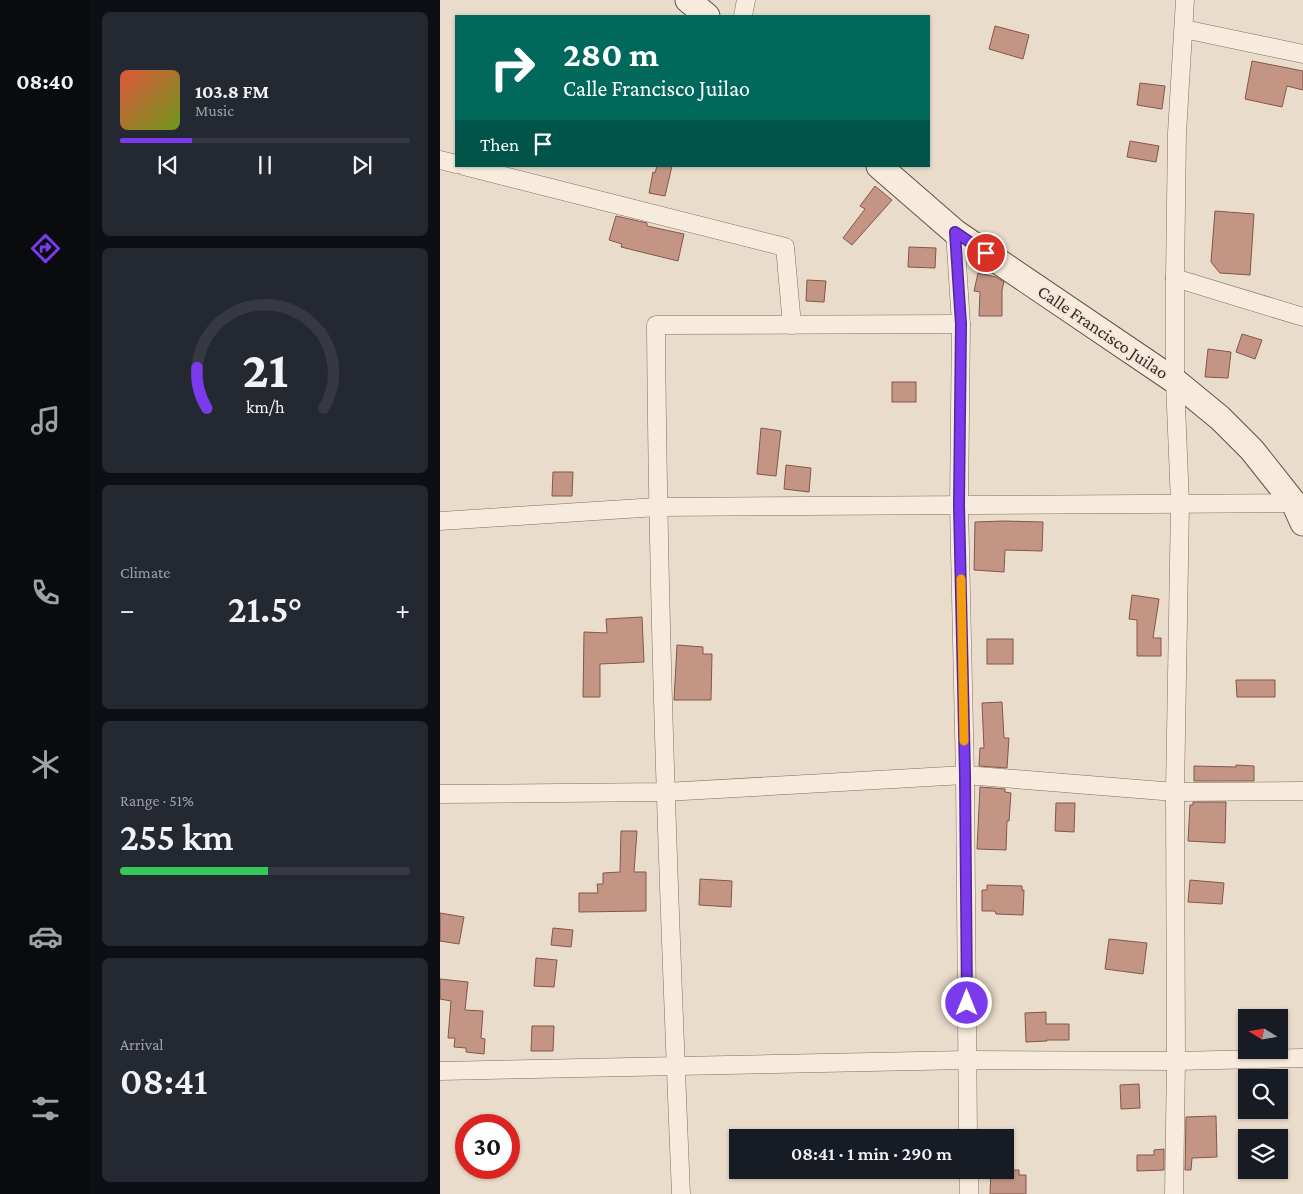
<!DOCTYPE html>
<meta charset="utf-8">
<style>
body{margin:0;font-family:"Crimson Pro",serif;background:#242831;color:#f1f3f6;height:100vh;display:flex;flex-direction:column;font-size:19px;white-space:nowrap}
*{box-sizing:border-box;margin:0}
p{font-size:16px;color:#9ea1a6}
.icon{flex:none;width:28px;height:28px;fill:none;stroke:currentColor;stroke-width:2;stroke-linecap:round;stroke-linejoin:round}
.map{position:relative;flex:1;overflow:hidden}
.drawer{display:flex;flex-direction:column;gap:12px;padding:12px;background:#0d0f14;width:350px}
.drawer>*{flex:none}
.hud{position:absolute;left:15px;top:15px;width:475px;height:152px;border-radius:0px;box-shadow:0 1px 4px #0004;background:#00695c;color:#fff;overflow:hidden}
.needle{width:32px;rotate:281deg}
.tools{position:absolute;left:798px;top:1009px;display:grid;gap:10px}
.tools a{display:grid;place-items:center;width:50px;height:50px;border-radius:0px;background:#171b24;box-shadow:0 1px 4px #0004;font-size:25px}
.speed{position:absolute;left:15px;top:1114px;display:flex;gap:10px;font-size:25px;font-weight:700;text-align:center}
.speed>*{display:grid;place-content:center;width:65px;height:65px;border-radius:50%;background:#171b24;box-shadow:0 1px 4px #0004;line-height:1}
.speed .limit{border:8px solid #d22;background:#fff;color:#111}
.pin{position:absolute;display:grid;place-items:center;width:42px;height:42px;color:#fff;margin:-21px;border:2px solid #fff;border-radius:50%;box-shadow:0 1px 5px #0007}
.me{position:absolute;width:55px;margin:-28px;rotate:0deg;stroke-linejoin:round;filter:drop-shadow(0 0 4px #0008)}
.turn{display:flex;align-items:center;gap:18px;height:105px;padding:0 25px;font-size:22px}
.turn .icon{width:65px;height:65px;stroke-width:2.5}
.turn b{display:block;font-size:35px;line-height:42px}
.then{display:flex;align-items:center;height:48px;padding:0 25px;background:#0003;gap:10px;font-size:19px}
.big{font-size:38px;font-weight:600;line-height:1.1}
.drawer .widget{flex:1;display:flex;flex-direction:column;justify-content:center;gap:8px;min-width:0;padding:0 18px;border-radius:8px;background:#242831}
.drawer .dial{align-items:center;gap:0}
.dial svg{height:130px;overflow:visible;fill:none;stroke:#363941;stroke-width:7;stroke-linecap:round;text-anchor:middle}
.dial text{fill:#f1f3f6;stroke:none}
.song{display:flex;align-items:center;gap:15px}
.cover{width:60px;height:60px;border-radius:8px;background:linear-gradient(135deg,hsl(10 70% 55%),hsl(80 70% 35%))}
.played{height:5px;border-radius:2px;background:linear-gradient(90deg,#7c3aed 25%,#363941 25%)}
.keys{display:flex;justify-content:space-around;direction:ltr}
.heat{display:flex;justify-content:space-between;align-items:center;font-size:28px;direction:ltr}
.charge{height:8px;border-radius:4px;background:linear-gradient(90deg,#34c759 51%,#363941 0)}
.trip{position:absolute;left:289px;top:1129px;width:285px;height:50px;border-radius:0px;background:#171b24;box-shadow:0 1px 4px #0004;font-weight:600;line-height:50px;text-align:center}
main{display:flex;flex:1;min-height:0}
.tab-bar{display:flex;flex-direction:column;width:90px;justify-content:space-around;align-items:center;background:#090b0e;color:#9ea1a6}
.tab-bar .icon{width:35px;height:35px}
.tab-bar .current{color:#7c3aed}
.tab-bar b{font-size:22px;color:#f1f3f6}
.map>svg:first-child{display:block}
</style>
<main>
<nav class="tab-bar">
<b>08:40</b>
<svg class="icon current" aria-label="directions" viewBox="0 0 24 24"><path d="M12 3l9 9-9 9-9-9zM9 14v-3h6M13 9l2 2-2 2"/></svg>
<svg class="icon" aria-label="music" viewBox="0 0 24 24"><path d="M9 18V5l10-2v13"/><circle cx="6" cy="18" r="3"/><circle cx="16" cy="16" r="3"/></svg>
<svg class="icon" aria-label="phone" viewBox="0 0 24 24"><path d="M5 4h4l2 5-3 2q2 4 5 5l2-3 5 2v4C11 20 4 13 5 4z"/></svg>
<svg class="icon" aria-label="climate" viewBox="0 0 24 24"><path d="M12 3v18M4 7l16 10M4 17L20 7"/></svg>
<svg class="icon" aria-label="car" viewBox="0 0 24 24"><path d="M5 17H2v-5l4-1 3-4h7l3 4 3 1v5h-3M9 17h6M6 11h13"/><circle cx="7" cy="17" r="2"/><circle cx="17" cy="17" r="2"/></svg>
<svg class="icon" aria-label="filters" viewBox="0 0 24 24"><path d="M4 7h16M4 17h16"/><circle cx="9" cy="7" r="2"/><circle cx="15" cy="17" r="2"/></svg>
</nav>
<section class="drawer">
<div class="widget">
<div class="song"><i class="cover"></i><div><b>103.8 FM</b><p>Music</p></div></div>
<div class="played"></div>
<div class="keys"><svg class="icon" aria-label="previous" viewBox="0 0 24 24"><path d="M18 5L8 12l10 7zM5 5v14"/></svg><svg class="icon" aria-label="pause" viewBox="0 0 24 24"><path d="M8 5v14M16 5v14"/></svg><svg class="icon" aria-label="next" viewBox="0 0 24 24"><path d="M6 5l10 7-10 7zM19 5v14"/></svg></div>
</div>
<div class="widget dial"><svg viewBox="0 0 100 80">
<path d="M14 69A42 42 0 1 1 86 69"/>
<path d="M14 69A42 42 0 0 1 8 44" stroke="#7c3aed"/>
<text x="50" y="56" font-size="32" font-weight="700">21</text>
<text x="50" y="72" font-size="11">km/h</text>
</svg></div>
<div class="widget"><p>Climate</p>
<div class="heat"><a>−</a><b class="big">21.5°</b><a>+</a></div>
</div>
<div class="widget"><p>Range · 51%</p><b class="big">255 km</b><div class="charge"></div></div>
<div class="widget"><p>Arrival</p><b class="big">08:41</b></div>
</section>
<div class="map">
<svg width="863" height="1194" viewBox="0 0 863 1194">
<rect width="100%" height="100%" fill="#eadccb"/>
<g fill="#c49585" stroke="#825749">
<polygon points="555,26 589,35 583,59 549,49"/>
<polygon points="812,61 863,71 863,90 847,86 842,107 805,99"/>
<polygon points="700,83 725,86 722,109 697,105"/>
<polygon points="690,141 719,146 716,162 687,157"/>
<polygon points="217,166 232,166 225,196 209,193 213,172 215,173"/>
<polygon points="435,186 452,200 412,245 403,238 425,209 420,206"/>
<polygon points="775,211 814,214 810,275 780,273 771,262"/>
<polygon points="176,216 207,223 207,226 244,234 238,261 181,247 182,244 169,240"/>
<polygon points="469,247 496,248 495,268 468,267"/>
<polygon points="538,273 556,277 564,282 562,290 562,316 539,316 540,292 534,291"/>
<polygon points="367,280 386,281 384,302 366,301"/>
<polygon points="802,334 822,340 815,359 796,352"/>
<polygon points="768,349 791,352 788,378 765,377"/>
<rect x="452" y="382" width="24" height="20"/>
<polygon points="321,428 341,431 336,476 317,474"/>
<polygon points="346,465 371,468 369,492 344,489"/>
<polygon points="113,472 133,472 132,496 112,496"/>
<polygon points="564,521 603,522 602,551 565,550 564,572 534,570 535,522"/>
<polygon points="692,595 719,599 713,638 721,638 721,656 697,656 697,620 689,619"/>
<polygon points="202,617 204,662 160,664 160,697 143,697 144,632 167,633 166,619"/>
<rect x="547" y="639" width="26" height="25"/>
<polygon points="237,645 263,647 263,654 272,654 271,700 234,700"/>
<polygon points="796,680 835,680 835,697 797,697"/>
<polygon points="562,702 564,738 569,738 567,768 539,766 540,748 544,748 542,703"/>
<polygon points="796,765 814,766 814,781 754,781 754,766 796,767"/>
<polygon points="540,787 565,789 565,792 571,793 569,821 567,821 566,850 537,849"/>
<polygon points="753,802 786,802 785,843 748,841 750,805 753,805"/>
<polygon points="616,803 635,803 634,832 615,831"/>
<polygon points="181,831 197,831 194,872 206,872 206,911 139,912 139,893 158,893 157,884 163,884 163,873 180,872"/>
<polygon points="260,879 292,881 291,907 259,905"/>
<polygon points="750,880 784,883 782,904 748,902"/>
<polygon points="547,885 582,886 582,890 584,890 583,915 556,914 555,911 542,911 542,890 547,890"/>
<polygon points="0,913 24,917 19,944 0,941"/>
<polygon points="113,928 133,930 131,947 111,945"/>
<polygon points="669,939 707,943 703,974 665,969"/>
<polygon points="96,958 117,960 114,987 94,986"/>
<polygon points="0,979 28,982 25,1010 43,1011 41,1038 45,1039 44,1054 26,1052 26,1048 14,1047 15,1038 8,1038 11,1001 0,999"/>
<polygon points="606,1012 606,1024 629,1024 629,1040 607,1040 607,1041 586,1042 585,1013"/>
<polygon points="92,1026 114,1026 113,1051 91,1051"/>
<polygon points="699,1084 700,1108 681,1109 680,1085"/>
<polygon points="776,1116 777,1157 752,1158 751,1170 745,1170 746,1117"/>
<polygon points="724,1149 724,1170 697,1171 697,1155 714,1155 714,1150"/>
<polygon points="551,1170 579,1170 579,1175 586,1175 586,1194 550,1194"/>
</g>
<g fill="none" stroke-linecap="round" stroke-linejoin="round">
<g stroke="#856e61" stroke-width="19">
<g id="street">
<polyline points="303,16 306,0"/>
<polyline points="744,29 863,54"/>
<polyline points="0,160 16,164"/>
<polyline points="24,166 345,247 352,325"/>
<polyline points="515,232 521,324 519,505 525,775 528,1138"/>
<polyline points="735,278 863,317"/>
<polyline points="0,521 217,507 862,503"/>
<polyline points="0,794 225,792 525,775 735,792 863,791"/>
<polyline points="0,1071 527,1060 736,1061 863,1058"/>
<polyline points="529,1170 529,1194"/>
<path d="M241 1194C229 904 218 615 216 325L521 324"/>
<polyline points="734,1194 736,1061 735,792 740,504 735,381 735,278 737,133 745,0"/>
</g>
</g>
<g stroke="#675044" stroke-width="27">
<g id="secondary">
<polyline points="248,0 267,16"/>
<polyline points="439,166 515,232 735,381 780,418 812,450 854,503 863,523"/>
</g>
</g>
<use href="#street" stroke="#f6ebdd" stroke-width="18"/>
<use href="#secondary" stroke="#f6ebdd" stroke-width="25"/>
</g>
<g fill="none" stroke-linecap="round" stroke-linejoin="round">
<g stroke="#51269a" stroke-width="12">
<polyline id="route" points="527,1003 525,775 519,505 521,324 515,232 546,253"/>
</g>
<use href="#route" stroke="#7c3aed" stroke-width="9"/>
<polyline stroke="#f59e0b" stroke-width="9" points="521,579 524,741"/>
</g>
<g text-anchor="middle" stroke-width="4" stroke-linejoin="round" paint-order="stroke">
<g font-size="18" fill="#382922" stroke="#f2e7d9">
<text transform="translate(663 332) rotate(34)" y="6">Calle Francisco Juilao</text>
</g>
</g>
</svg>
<div class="tools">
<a><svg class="needle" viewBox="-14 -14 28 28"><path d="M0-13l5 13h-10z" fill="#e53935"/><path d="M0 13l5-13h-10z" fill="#9ea1a6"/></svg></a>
<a><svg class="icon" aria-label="search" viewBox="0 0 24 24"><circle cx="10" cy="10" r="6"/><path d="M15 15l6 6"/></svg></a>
<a><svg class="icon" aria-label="layers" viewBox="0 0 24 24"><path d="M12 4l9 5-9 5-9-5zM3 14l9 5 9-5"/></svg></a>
</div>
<div class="speed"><div class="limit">30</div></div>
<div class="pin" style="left:546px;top:253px;background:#d93025"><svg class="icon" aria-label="arrive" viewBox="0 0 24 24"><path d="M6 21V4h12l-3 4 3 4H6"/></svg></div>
<svg class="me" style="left:527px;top:1003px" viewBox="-20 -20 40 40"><circle r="17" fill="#7c3aed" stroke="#fff" stroke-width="3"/><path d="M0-11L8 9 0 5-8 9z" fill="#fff"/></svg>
<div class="trip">08:41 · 1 min · 290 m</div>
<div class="hud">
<div class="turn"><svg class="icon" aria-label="right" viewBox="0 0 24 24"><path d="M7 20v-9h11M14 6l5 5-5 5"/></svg><div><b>280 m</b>Calle Francisco Juilao</div></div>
<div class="then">Then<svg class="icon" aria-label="arrive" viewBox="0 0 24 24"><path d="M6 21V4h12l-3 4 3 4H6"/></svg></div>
</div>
</div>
</main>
